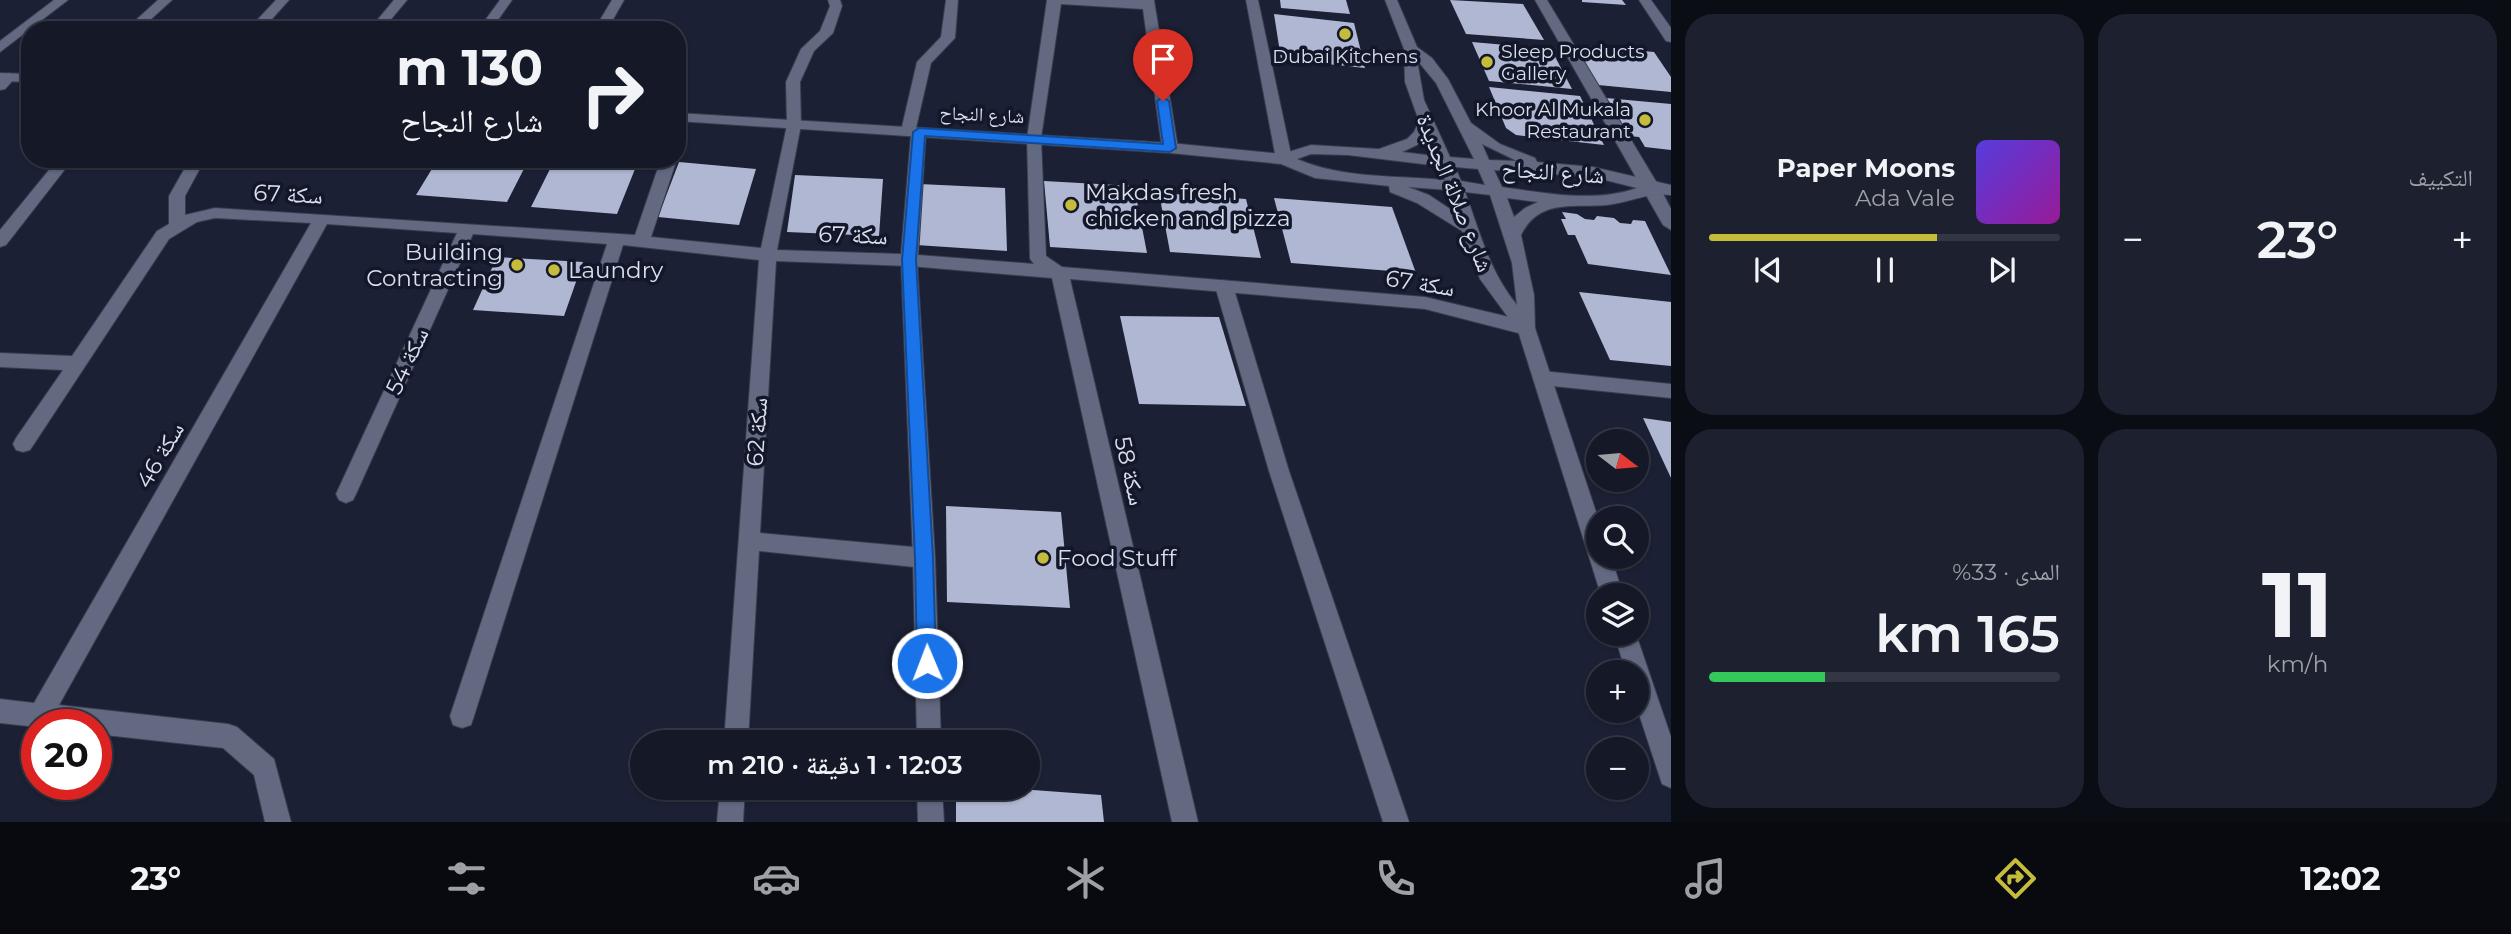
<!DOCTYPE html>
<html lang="ar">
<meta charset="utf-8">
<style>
body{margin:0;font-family:Montserrat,"Noto Naskh Arabic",sans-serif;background:#1d212f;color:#f1f3f6;direction:rtl;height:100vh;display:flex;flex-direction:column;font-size:26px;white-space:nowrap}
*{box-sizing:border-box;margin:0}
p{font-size:23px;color:#9da0a7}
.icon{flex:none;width:38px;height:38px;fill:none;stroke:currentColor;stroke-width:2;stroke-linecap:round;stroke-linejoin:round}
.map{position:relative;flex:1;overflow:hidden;direction:ltr}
.sheet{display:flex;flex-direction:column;gap:14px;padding:14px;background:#0b0d15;width:840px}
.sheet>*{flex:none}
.top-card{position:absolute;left:21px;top:21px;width:665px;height:147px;border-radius:28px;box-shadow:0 2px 5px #0004,0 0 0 2px #333744;direction:rtl;background:#141827;color:#f1f3f6;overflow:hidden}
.needle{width:46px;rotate:106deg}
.buttons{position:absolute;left:1586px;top:429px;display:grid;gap:14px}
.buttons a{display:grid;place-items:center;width:63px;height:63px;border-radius:50%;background:#141827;box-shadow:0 2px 5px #0004,0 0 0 2px #333744;font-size:35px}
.speed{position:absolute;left:21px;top:709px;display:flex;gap:14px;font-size:35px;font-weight:700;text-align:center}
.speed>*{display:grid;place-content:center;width:91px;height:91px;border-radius:50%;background:#141827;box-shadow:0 2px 5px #0004,0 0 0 2px #333744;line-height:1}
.speed .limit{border:10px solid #d22;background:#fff;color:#111}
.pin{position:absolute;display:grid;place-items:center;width:60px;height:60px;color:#fff;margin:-72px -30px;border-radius:50% 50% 50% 0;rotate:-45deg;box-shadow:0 0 7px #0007}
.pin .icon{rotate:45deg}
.me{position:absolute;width:77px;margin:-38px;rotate:359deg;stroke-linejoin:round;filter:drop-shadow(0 0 5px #0008)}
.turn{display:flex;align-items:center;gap:24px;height:147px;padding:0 28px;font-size:32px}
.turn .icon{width:91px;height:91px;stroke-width:2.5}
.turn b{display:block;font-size:49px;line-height:60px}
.big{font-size:52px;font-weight:600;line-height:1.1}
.sheet .widget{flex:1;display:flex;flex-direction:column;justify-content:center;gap:10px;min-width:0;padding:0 24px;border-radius:28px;background:#1d212f}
.sheet .dial{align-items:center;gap:0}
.dial b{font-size:91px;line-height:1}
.song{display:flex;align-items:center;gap:21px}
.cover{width:84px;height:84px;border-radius:10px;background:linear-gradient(135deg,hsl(250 70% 55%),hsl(300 70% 35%))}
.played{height:7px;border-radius:4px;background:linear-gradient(90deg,#c6bc3c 65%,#333744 65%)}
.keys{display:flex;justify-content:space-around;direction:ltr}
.heat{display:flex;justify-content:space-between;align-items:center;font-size:38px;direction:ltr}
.charge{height:10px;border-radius:5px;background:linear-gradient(90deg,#34c759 33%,#333744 0)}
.sheet .tiles{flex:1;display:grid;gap:14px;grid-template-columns:repeat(2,1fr)}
.trip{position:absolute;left:630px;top:730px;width:410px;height:70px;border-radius:35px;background:#141827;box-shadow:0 2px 5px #0004,0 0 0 2px #333744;font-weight:600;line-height:70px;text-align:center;direction:rtl}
.tab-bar{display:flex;height:112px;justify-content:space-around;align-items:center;background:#080a10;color:#9da0a7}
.tab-bar .icon{width:49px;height:49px}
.tab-bar .selected{color:#c6bc3c}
.tab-bar b{font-size:32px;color:#f1f3f6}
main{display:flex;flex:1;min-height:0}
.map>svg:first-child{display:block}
</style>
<main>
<section class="sheet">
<div class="tiles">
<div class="widget"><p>التكييف</p>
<div class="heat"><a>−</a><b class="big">23°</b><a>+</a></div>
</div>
<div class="widget">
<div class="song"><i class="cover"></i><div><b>Paper Moons</b><p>Ada Vale</p></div></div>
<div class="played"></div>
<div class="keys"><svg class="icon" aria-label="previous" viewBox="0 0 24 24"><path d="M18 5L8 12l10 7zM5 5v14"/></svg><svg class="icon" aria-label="pause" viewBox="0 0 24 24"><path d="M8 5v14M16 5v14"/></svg><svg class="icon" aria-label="next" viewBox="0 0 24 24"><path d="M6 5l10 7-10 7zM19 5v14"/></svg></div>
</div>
<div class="widget dial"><b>11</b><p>km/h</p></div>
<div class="widget"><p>المدى · 33%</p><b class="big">165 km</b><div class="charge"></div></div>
</div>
</section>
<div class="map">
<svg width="1671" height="822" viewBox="0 0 1671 822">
<rect width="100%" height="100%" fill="#1b2034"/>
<g fill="#b0b7d2">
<polygon points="1280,0 1346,0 1350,14 1281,8"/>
<polygon points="1450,0 1523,4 1544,40 1466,34"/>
<polygon points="1582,0 1622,0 1626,5 1582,2"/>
<polygon points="1274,14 1354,23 1365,68 1281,59"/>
<polygon points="1472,42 1551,49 1572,89 1489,81"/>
<polygon points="1575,45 1654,52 1671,77 1671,92 1598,85"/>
<polygon points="1489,87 1580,96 1604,145 1516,135 1506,128"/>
<polygon points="1606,98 1671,104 1671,150 1645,147 1639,137 1628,136"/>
<polygon points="438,159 529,159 507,202 416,195"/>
<polygon points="555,159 639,159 617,214 531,207"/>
<polygon points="679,162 756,169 739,225 658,217"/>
<polygon points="795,175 883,179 879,236 787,232"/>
<polygon points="1044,181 1134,186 1147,253 1050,247"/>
<polygon points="919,184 1005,188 1007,251 916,245"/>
<polygon points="1159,193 1246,199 1261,258 1170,252"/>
<polygon points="1274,198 1392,207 1416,273 1291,263"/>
<polygon points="1562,212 1577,214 1585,219 1594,220 1597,216 1614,218 1620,223 1631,224 1633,220 1645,221 1671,275 1588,264 1575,235 1568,235 1561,219 1566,219"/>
<polygon points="497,257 583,262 564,316 473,310"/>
<polygon points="1579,292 1671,302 1671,366 1610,360"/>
<polygon points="1120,316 1219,317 1246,406 1139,404"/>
<polygon points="1643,418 1671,422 1671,478"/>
<polygon points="946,506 1061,512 1070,608 947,602"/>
<polygon points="956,788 1006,788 1101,795 1104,822 956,822"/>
</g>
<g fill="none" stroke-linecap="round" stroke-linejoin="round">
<g stroke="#393c4d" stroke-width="2">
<g id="service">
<polygon points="394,0 407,0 382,30 369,30"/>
<polygon points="1535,0 1547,0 1660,188 1671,209 1671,230 1663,225"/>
<polygon points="58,159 73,159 6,245 0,247 0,230"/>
<polygon points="909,254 917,260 935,558 941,742 917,742 913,558 901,260"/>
<polygon points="1224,280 1233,286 1289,471 1409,822 1383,822 1269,471 1215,286"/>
<polygon points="917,788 942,788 944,822 918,822"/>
</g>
</g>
<g stroke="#393c4d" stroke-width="2">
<g id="minor">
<polygon points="54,0 68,0 0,52 0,41"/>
<polygon points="158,0 172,0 139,30 125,30"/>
<polygon points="276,0 289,0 262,30 248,30"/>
<polygon points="500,0 512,0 491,30 478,30"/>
<polygon points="612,0 624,0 607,30 594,30"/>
<polygon points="828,0 840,0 842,6 833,33 814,51 800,82 801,125 777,250 901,254 911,135 903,134 901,131 917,62 941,37 946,0 958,0 955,38 931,63 916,128 924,129 926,132 918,255 1034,264 1030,259 1027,138 1047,0 1154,0 1178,148 1170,153 1162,148 1143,9 1061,4 1041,138 1046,256 1062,267 1425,297 1526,321 1532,323 1535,328 1532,333 1526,335 1425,309 1070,279 1198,822 1172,822 1052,278 909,266 776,261 760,533 924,548 932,551 935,558 932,565 924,568 759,551 748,742 724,742 759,260 623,245 474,716 471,725 462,728 453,725 450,716 607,244 473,234 356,494 353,500 346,503 339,500 336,494 457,233 327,224 59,705 228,724 237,727 274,759 291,822 265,822 254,775 223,748 96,734 96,724 37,724 37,727 0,723 0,699 34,703 311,223 215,218 197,222 169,239 30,450 23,452 16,450 13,444 16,438 63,370 0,367 0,353 72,356 157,231 169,224 169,196 190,159 205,159 185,196 185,215 215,208 635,235 661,159 677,159 651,237 761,248 787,125 786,82 801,49 820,31 830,6"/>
<polygon points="1246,0 1258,0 1292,159 1284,164 1276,159"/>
<polygon points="1639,0 1651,0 1671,28 1671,42 1666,41"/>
<polygon points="9,73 16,77 5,89 0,90 0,78"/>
<polygon points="682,114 689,118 684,133 677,137 677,115"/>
<polygon points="1542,371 1671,384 1671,398 1542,385 1535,383 1533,378 1535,373"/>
<polygon points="720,788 745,788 743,822 717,822"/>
</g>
</g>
<g stroke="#393c4d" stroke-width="2">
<g id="tertiary">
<path d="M1385 0H1397L1417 47 1432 58 1448 79 1471 123 1500 144 1535 158 1537 162 1593 167 1671 185V195C1647 192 1632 202 1607 205 1574 208 1539 198 1521 235L1534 295 1535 328 1598 518V556H1611L1623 595H1601L1518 331 1480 279 1462 231 1417 203 1390 192 1389 186 1315 178 1281 164 1170 153 677 121V113L1170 143 1282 154 1311 145 1379 149 1407 139 1414 132 1419 121 1405 82 1404 49ZM1417 60 1436 83 1474 159 1450 157 1424 100ZM1426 137 1435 156 1402 152 1417 145ZM1482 144 1517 161 1489 160ZM1311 154 1348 155 1439 166 1445 180C1395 175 1343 179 1297 159ZM1455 167 1478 169 1485 185 1461 181ZM1494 170 1593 177 1637 188C1595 203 1545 193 1502 187ZM1408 187 1449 190 1456 213 1429 195ZM1465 192 1490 195 1512 263 1517 305C1489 271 1480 232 1465 192ZM1507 198 1538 202 1525 208 1514 217Z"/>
<polygon points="0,73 30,74 30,82 0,81"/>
<polygon points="1614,634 1636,634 1671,737 1671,788 1662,784 1636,705 1636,672 1626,672"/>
</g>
</g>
<use href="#service" fill="#626981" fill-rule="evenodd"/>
<use href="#minor" fill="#626981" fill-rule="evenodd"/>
<use href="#tertiary" fill="#626981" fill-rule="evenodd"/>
</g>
<polygon fill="#1a73e8" stroke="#114b97" stroke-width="2" points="1163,97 1169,101 1176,148 1170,152 925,136 916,260 933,558 936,663 933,669 927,672 920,669 917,663 915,558 902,260 913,132 919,128 1163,144 1157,101"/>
<g fill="#c6bc3c" stroke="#12172a" stroke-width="2.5">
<circle cx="1345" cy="34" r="7"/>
<circle cx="1487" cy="62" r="7"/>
<circle cx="1645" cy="120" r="7"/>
<circle cx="1071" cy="205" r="7"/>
<circle cx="517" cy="265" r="7"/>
<circle cx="554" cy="270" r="7"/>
<circle cx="1043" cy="558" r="7"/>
</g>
<g text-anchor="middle" stroke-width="7" stroke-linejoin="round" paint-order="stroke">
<g font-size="19" fill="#dbdfed" stroke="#12172a" text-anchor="start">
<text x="1501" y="58">Sleep Products<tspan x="1501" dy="22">Gallery</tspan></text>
<text x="1345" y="63" text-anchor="middle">Dubai Kitchens</text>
<text x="1631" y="116" text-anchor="end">Khoor Al Mukala<tspan x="1631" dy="22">Restaurant</tspan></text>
</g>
<g font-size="19" fill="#dbdfed" stroke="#12172a">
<text transform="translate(982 114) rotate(3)" y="7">شارع النجاح</text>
</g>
<g font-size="23" fill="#dbdfed" stroke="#12172a">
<text transform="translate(1553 172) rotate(4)" y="8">شارع النجاح</text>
<text transform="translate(1455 193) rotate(68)" y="8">شارع صلالة الجديدة</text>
<text transform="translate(288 194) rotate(3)" y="8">سكة 67</text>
<text transform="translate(853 235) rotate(2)" y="8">سكة 67</text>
<text transform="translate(1420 283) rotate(9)" y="8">سكة 67</text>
<text transform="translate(407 361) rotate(-65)" y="8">سكة 54</text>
<text transform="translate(757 432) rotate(-86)" y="8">سكة 62</text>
<text transform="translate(160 455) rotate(-60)" y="8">سكة 46</text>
<text transform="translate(1130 471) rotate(77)" y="8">سكة 58</text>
</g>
<g font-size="23" fill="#dbdfed" stroke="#12172a" text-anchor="start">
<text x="1085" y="200">Makdas fresh<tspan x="1085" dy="26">chicken and pizza</tspan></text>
<text x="503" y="260" text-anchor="end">Building<tspan x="503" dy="26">Contracting</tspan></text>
<text x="568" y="278">Laundry</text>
<text x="1057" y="566">Food Stuff</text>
</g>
</g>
</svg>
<div class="buttons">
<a><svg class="needle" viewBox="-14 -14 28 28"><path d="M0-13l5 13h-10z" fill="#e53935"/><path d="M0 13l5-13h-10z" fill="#9da0a7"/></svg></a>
<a><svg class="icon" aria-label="search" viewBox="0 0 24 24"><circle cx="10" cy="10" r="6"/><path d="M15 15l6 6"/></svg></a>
<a><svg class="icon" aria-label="layers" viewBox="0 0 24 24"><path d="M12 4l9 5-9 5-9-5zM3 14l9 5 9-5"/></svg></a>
<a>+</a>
<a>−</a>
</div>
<div class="speed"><div class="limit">20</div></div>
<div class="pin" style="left:1163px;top:101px;background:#d93025"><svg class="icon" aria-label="arrive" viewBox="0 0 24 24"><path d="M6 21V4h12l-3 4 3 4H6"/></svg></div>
<svg class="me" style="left:927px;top:663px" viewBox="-20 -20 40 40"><circle r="17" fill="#1a73e8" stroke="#fff" stroke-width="3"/><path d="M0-11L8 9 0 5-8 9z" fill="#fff"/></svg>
<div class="trip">12:03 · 1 دقيقة · 210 m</div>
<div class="top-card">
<div class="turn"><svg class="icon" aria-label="right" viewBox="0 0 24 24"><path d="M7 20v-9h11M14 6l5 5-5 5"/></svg><div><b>130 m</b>شارع النجاح</div></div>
</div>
</div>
</main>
<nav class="tab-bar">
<b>12:02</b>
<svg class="icon selected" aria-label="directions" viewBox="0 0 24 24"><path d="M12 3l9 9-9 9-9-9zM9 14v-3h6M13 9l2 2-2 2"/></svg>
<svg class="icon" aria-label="music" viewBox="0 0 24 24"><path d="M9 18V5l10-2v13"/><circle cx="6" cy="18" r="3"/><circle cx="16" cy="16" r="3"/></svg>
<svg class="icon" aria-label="phone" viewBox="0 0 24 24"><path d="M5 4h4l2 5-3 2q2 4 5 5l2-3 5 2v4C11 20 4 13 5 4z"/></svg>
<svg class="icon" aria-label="climate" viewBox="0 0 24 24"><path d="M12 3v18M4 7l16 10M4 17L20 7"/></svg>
<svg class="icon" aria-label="car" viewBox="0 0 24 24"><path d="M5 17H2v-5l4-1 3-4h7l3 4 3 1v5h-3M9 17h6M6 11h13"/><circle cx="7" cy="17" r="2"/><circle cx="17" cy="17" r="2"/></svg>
<svg class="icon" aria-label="filters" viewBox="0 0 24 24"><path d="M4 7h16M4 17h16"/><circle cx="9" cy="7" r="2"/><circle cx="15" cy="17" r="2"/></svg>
<b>23°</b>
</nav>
